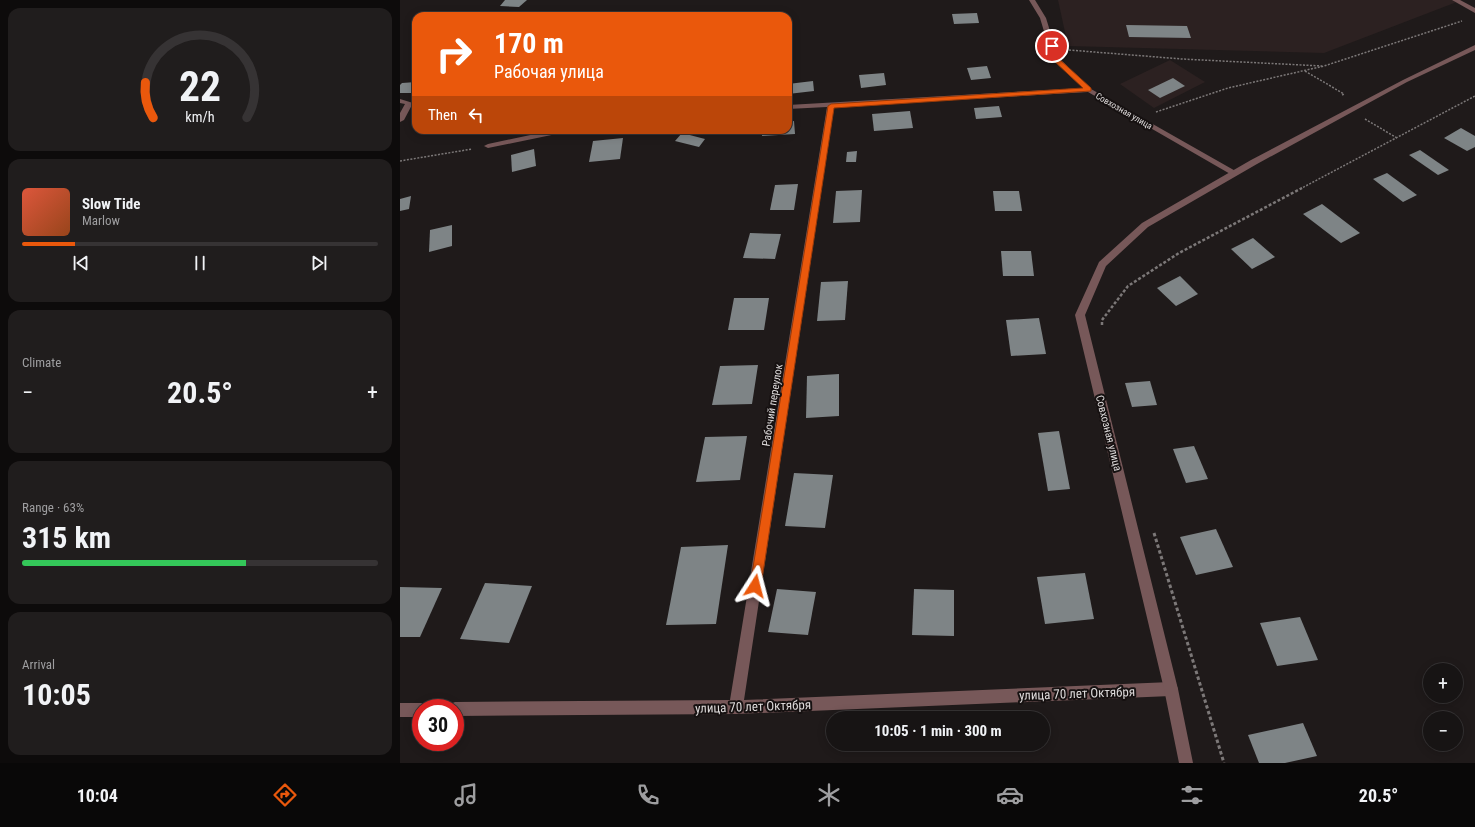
<!DOCTYPE html>
<meta charset="utf-8">
<style>
body{margin:0;font-family:"Roboto Condensed",sans-serif;background:#201d1d;color:#f1f3f6;height:100vh;display:flex;flex-direction:column;font-size:15px;white-space:nowrap}
*{box-sizing:border-box;margin:0}
p{font-size:13px;color:#9e9ea0}
.icon{flex:none;width:22px;height:22px;fill:none;stroke:currentColor;stroke-width:2;stroke-linecap:round;stroke-linejoin:round}
.map{position:relative;flex:1;overflow:hidden}
.drawer{display:flex;flex-direction:column;gap:8px;padding:8px;background:#0d0b0b;width:400px}
.drawer>*{flex:none}
.top-card{position:absolute;left:12px;top:12px;width:380px;height:122px;border-radius:12px;box-shadow:0 2px 10px #0003,0 0 0 1px #363334;background:#ea580c;color:#fff;overflow:hidden}
.buttons{position:absolute;left:1023px;top:663px;display:grid;gap:8px}
.buttons a{display:grid;place-items:center;width:40px;height:40px;border-radius:50%;background:#171414;box-shadow:0 2px 10px #0003,0 0 0 1px #363334;font-size:20px}
.speed{position:absolute;left:12px;top:699px;display:flex;gap:8px;font-size:20px;font-weight:700;text-align:center}
.speed>*{display:grid;place-content:center;width:52px;height:52px;border-radius:50%;background:#171414;box-shadow:0 2px 10px #0003,0 0 0 1px #363334;line-height:1}
.speed .limit{border:6px solid #d22;background:#fff;color:#111}
.pin{position:absolute;display:grid;place-items:center;width:34px;height:34px;color:#fff;margin:-17px;border:2px solid #fff;border-radius:50%;box-shadow:0 1px 4px #0007}
.me{position:absolute;width:44px;margin:-22px;rotate:9deg;stroke-linejoin:round;filter:drop-shadow(0 0 3px #0008)}
.turn{display:flex;align-items:center;gap:14px;height:84px;padding:0 16px;font-size:18px}
.turn .icon{width:52px;height:52px;stroke-width:2.5}
.turn b{display:block;font-size:28px;line-height:34px}
.then{display:flex;align-items:center;height:38px;padding:0 16px;background:#0003;gap:8px;font-size:15px}
.big{font-size:30px;font-weight:700;line-height:1.1}
.drawer .card{flex:1;display:flex;flex-direction:column;justify-content:center;gap:6px;min-width:0;padding:0 14px;border-radius:12px;background:#201d1d}
.drawer .dial{align-items:center;gap:0}
.dial svg{height:104px;overflow:visible;fill:none;stroke:#363334;stroke-width:7;stroke-linecap:round;text-anchor:middle}
.dial text{fill:#f1f3f6;stroke:none}
.song{display:flex;align-items:center;gap:12px}
.cover{width:48px;height:48px;border-radius:6px;background:linear-gradient(135deg,hsl(10 70% 55%),hsl(20 70% 35%))}
.played{height:4px;border-radius:2px;background:linear-gradient(90deg,#ea580c 15%,#363334 15%)}
.keys{display:flex;justify-content:space-around;direction:ltr}
.heat{display:flex;justify-content:space-between;align-items:center;font-size:22px;direction:ltr}
.charge{height:6px;border-radius:3px;background:linear-gradient(90deg,#34c759 63%,#363334 0)}
.trip{position:absolute;left:426px;top:711px;width:224px;height:40px;border-radius:20px;background:#171414;box-shadow:0 2px 10px #0003,0 0 0 1px #363334;font-weight:700;line-height:40px;text-align:center}
.dock{display:flex;height:64px;justify-content:space-around;align-items:center;background:#090808;color:#9e9ea0}
.dock .icon{width:28px;height:28px}
.dock .on{color:#ea580c}
.dock b{font-size:18px;color:#f1f3f6}
main{display:flex;flex:1;min-height:0}
.map>svg:first-child{display:block}
</style>
<main>
<section class="drawer">
<div class="card dial"><svg viewBox="0 0 100 80">
<path d="M14 69A42 42 0 1 1 86 69"/>
<path d="M14 69A42 42 0 0 1 8 42" stroke="#ea580c"/>
<text x="50" y="56" font-size="32" font-weight="700">22</text>
<text x="50" y="72" font-size="11">km/h</text>
</svg></div>
<div class="card">
<div class="song"><i class="cover"></i><div><b>Slow Tide</b><p>Marlow</p></div></div>
<div class="played"></div>
<div class="keys"><svg class="icon" aria-label="previous" viewBox="0 0 24 24"><path d="M18 5L8 12l10 7zM5 5v14"/></svg><svg class="icon" aria-label="pause" viewBox="0 0 24 24"><path d="M8 5v14M16 5v14"/></svg><svg class="icon" aria-label="next" viewBox="0 0 24 24"><path d="M6 5l10 7-10 7zM19 5v14"/></svg></div>
</div>
<div class="card"><p>Climate</p>
<div class="heat"><a>−</a><b class="big">20.5°</b><a>+</a></div>
</div>
<div class="card"><p>Range · 63%</p><b class="big">315 km</b><div class="charge"></div></div>
<div class="card"><p>Arrival</p><b class="big">10:05</b></div>
</section>
<div class="map">
<svg width="1075" height="763" viewBox="0 0 1075 763">
<rect width="100%" height="100%" fill="#1f1a1a"/>
<g fill="#2c2121">
<polygon points="658,0 1062,0 924,53 668,46"/>
<polygon points="770,60 805,82 754,108 720,84"/>
</g>
<g fill="#7e8486">
<polygon points="105,0 127,0 119,7 100,6"/>
<polygon points="577,13 579,23 554,24 552,14"/>
<polygon points="726,25 787,26 791,38 729,37"/>
<polygon points="587,66 591,78 571,80 567,68"/>
<polygon points="484,73 486,85 461,88 459,75"/>
<polygon points="773,78 785,86 760,98 748,90"/>
<polygon points="413,81 414,91 388,94 388,84"/>
<polygon points="16,82 16,93 0,93 0,85 2,83"/>
<polygon points="599,106 602,117 576,119 574,108"/>
<polygon points="510,111 513,128 474,131 472,114"/>
<polygon points="394,121 395,134 362,136 363,130 388,130 388,122"/>
<polygon points="1061,128 1075,136 1075,147 1067,151 1044,138"/>
<polygon points="282,133 305,139 299,147 275,141"/>
<polygon points="223,138 220,159 189,162 193,141"/>
<polygon points="134,149 136,166 112,172 111,155"/>
<polygon points="1020,150 1049,170 1038,175 1009,155"/>
<polygon points="457,151 456,162 446,162 447,152"/>
<polygon points="987,173 1017,195 1003,202 973,179"/>
<polygon points="398,184 394,210 370,210 375,185"/>
<polygon points="462,190 460,222 433,223 436,191"/>
<polygon points="593,191 619,191 622,211 595,211"/>
<polygon points="11,196 9,209 0,211 0,199"/>
<polygon points="922,204 960,233 941,243 903,214"/>
<polygon points="52,225 52,246 29,252 30,230"/>
<polygon points="350,233 381,234 375,259 343,258"/>
<polygon points="853,238 875,257 852,269 831,249"/>
<polygon points="601,251 631,251 634,276 603,276"/>
<polygon points="780,276 798,294 776,306 757,288"/>
<polygon points="448,281 445,320 417,321 421,282"/>
<polygon points="334,298 369,298 364,330 328,330"/>
<polygon points="639,318 646,354 611,356 606,320"/>
<polygon points="358,365 352,404 312,405 320,366"/>
<polygon points="439,374 439,416 406,418 407,376"/>
<polygon points="750,381 757,405 732,407 725,383"/>
<polygon points="659,431 670,489 648,491 638,433"/>
<polygon points="347,436 340,480 296,482 305,437"/>
<polygon points="794,446 808,479 786,483 773,449"/>
<polygon points="394,473 433,475 425,528 385,526"/>
<polygon points="816,529 833,567 796,575 780,537"/>
<polygon points="328,545 316,624 266,625 281,547"/>
<polygon points="685,573 694,619 645,624 637,577"/>
<polygon points="85,583 132,586 109,643 60,639"/>
<polygon points="0,587 42,588 20,637 0,637"/>
<polygon points="377,589 416,592 408,635 368,632"/>
<polygon points="514,589 554,590 554,636 512,635"/>
<polygon points="900,617 918,660 877,666 860,623"/>
<polygon points="903,723 917,756 885,763 859,763 848,735"/>
</g>
<g fill="none" stroke-linecap="round" stroke-linejoin="round">
<g stroke="#7c7878" stroke-width="1.5" stroke-dasharray="2 1.5" stroke-linecap="butt">
<polyline points="669,50 782,59 922,66"/>
<polyline points="905,71 944,94 941,96"/>
<polyline points="756,112 828,88 924,66 1062,21"/>
<polyline points="965,119 997,138"/>
<polyline points="0,161 72,149"/>
<polyline points="900,189 1075,96"/>
</g>
<polyline stroke="#7c7878" stroke-width="2.5" stroke-dasharray="3 2" stroke-linecap="butt" points="702,325 702,320 728,286 779,253 902,188"/>
<polyline stroke="#7c7878" stroke-width="3" stroke-dasharray="3.5 2.5" stroke-linecap="butt" points="754,533 824,763"/>
<g fill="#775859" fill-rule="evenodd">
<polygon points="1052,0 1060,0 1075,8 1075,13"/>
<polygon points="154,130 170,130 166,132 88,148 84,146 88,144"/>
</g>
<g fill="#775859" fill-rule="evenodd">
<polygon points="629,0 635,0 646,18 658,57 691,89 839,173 835,176 832,175 688,92 434,107 344,700 771,682 776,684 778,689 776,694 771,696 336,714 55,716 55,708 49,708 50,704 55,702 330,700 427,107 388,109 388,105 683,88 652,58 640,18"/>
<polygon points="0,99 13,103 4,120 0,122 0,113 5,104 0,103"/>
<polygon points="0,703 21,703 26,705 27,708 21,708 21,717 0,717"/>
</g>
<polygon fill="#775859" fill-rule="evenodd" points="1075,45 1075,50 1007,82 857,164 748,227 706,266 685,315 778,689 793,763 779,763 764,689 675,315 699,262 742,223 851,160 1003,80"/>
</g>
<polygon fill="#ea580c" stroke="#983908" points="652,44 654,46 658,58 691,88 691,91 434,108 361,586 359,590 355,592 352,590 350,586 428,106 431,104 683,88 653,60 649,46"/>
<g text-anchor="middle" stroke-width="4" stroke-linejoin="round" paint-order="stroke">
<g font-size="9" fill="#dedbdb" stroke="#161111">
<text transform="translate(724 111) rotate(30)" y="3">Совхозная улица</text>
</g>
<g font-size="11" fill="#dedbdb" stroke="#161111">
<text transform="translate(372 405) rotate(-81)" y="4">Рабочий переулок</text>
<text transform="translate(709 433) rotate(76)" y="4">Совхозная улица</text>
</g>
<g font-size="13" fill="#dedbdb" stroke="#161111">
<text transform="translate(677 693) rotate(-2)" y="5">улица 70 лет Октября</text>
<text transform="translate(353 706) rotate(-2)" y="5">улица 70 лет Октября</text>
</g>
</g>
</svg>
<div class="buttons">
<a>+</a>
<a>−</a>
</div>
<div class="speed"><div class="limit">30</div></div>
<div class="pin" style="left:652px;top:46px;background:#d93025"><svg class="icon" aria-label="arrive" viewBox="0 0 24 24"><path d="M6 21V4h12l-3 4 3 4H6"/></svg></div>
<svg class="me" style="left:355px;top:586px" viewBox="-20 -20 40 40"><path d="M0-17L14 15 0 8-14 15z" fill="#ea580c" stroke="#fff" stroke-width="4"/></svg>
<div class="trip">10:05 · 1 min · 300 m</div>
<div class="top-card">
<div class="turn"><svg class="icon" aria-label="right" viewBox="0 0 24 24"><path d="M7 20v-9h11M14 6l5 5-5 5"/></svg><div><b>170 m</b>Рабочая улица</div></div>
<div class="then">Then<svg class="icon" aria-label="left" viewBox="0 0 24 24"><path d="M17 20v-9H6M10 6l-5 5 5 5"/></svg></div>
</div>
</div>
</main>
<nav class="dock">
<b>10:04</b>
<svg class="icon on" aria-label="directions" viewBox="0 0 24 24"><path d="M12 3l9 9-9 9-9-9zM9 14v-3h6M13 9l2 2-2 2"/></svg>
<svg class="icon" aria-label="music" viewBox="0 0 24 24"><path d="M9 18V5l10-2v13"/><circle cx="6" cy="18" r="3"/><circle cx="16" cy="16" r="3"/></svg>
<svg class="icon" aria-label="phone" viewBox="0 0 24 24"><path d="M5 4h4l2 5-3 2q2 4 5 5l2-3 5 2v4C11 20 4 13 5 4z"/></svg>
<svg class="icon" aria-label="climate" viewBox="0 0 24 24"><path d="M12 3v18M4 7l16 10M4 17L20 7"/></svg>
<svg class="icon" aria-label="car" viewBox="0 0 24 24"><path d="M5 17H2v-5l4-1 3-4h7l3 4 3 1v5h-3M9 17h6M6 11h13"/><circle cx="7" cy="17" r="2"/><circle cx="17" cy="17" r="2"/></svg>
<svg class="icon" aria-label="filters" viewBox="0 0 24 24"><path d="M4 7h16M4 17h16"/><circle cx="9" cy="7" r="2"/><circle cx="15" cy="17" r="2"/></svg>
<b>20.5°</b>
</nav>
